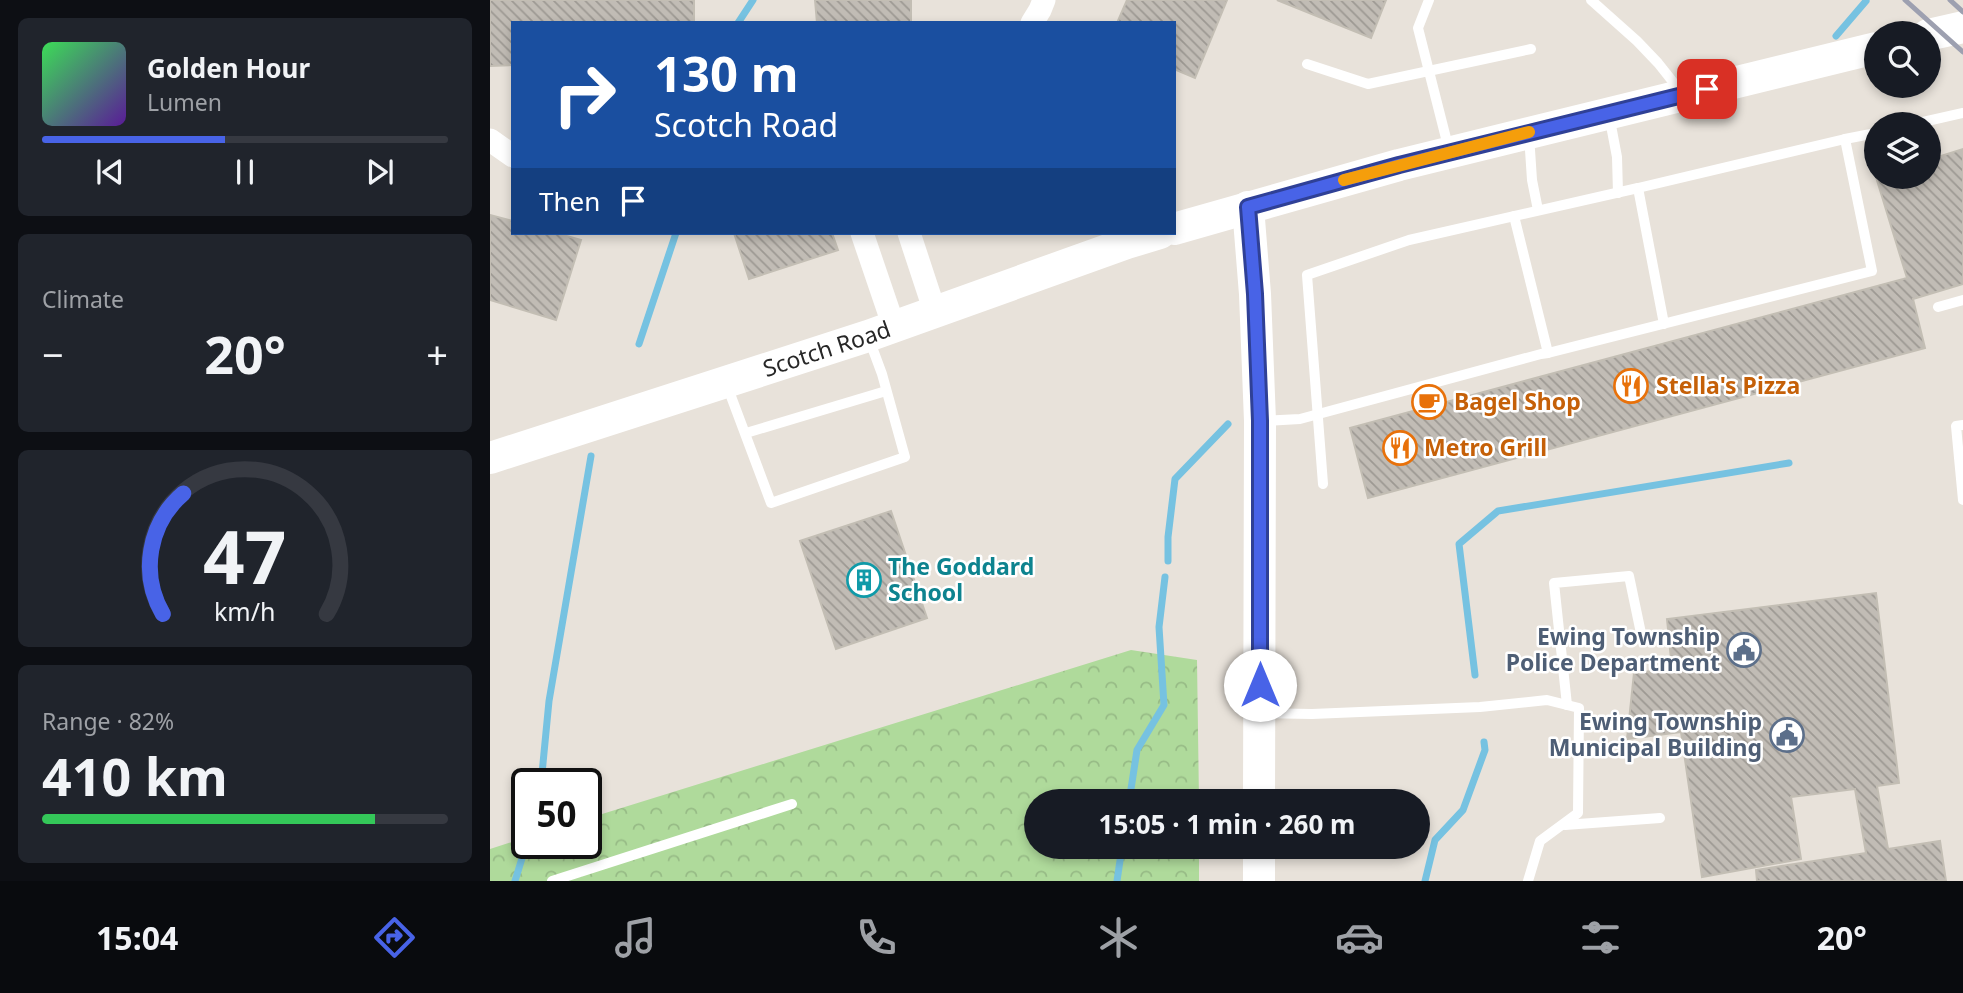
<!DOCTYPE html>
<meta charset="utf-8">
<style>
body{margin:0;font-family:"Noto Sans",sans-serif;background:#20242c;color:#f1f3f6;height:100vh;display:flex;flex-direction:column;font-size:26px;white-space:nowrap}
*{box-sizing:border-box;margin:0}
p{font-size:23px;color:#9ea1a6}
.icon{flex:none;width:38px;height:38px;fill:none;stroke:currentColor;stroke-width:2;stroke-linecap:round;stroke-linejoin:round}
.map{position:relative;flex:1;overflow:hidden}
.sheet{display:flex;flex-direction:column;gap:18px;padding:18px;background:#0d0f14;width:490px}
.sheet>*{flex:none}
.hud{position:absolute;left:21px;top:21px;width:665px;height:214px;border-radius:0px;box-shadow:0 4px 10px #0003;background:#1a4fa0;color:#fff;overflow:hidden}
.fabs{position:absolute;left:1374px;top:21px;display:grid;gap:14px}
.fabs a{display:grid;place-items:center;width:77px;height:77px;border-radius:50%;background:#171b24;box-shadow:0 4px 10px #0003;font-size:35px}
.speed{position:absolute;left:21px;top:768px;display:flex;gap:14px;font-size:35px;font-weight:700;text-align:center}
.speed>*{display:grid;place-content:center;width:91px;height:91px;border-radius:50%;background:#171b24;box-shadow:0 4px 10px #0003;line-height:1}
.speed .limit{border:4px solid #111;border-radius:10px;background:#fff;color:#111}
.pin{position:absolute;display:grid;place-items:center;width:60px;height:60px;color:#fff;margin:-30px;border-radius:14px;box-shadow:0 4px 10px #0006}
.me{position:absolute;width:77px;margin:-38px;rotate:0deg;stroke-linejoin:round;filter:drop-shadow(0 0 5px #0008)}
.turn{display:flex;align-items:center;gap:24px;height:147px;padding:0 28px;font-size:32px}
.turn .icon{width:91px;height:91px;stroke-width:2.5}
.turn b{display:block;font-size:49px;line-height:60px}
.then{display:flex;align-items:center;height:66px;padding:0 28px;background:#0003;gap:14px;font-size:26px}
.big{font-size:52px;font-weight:700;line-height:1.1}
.sheet .tile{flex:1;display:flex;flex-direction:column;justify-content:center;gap:10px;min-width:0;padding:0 24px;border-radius:10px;background:#20242c}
.sheet .dial{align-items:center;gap:0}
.dial svg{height:182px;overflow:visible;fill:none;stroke:#363941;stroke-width:7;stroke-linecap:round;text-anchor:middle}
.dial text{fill:#f1f3f6;stroke:none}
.song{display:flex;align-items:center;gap:21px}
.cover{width:84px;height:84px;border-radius:10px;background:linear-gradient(135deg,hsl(130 70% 55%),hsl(270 70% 35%))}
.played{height:7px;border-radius:4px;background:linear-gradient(90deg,#4863e7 45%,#363941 45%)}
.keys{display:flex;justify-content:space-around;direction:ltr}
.heat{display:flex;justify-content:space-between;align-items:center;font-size:38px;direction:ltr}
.charge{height:10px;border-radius:5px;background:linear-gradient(90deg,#34c759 82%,#363941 0)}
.trip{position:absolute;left:534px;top:789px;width:406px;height:70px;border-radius:35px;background:#171b24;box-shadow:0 4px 10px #0003;font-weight:700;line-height:70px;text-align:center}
.menu{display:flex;height:112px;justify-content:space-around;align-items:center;background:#090b0e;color:#9ea1a6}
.menu .icon{width:49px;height:49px}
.menu .current{color:#4863e7}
.menu b{font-size:32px;color:#f1f3f6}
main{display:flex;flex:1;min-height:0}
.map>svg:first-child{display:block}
</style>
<main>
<section class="sheet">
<div class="tile">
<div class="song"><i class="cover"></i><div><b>Golden Hour</b><p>Lumen</p></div></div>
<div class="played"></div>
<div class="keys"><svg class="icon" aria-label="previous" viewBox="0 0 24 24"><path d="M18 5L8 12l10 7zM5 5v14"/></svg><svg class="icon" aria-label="pause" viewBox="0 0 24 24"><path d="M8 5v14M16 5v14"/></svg><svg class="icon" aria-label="next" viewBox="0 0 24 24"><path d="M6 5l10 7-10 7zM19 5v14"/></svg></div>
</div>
<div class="tile"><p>Climate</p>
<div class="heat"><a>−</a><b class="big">20°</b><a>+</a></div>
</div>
<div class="tile dial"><svg viewBox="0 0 100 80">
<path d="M14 69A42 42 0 1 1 86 69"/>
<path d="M14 69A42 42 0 0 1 23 16" stroke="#4863e7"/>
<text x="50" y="56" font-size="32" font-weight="700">47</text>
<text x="50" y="72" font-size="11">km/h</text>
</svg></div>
<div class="tile"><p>Range · 82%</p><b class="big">410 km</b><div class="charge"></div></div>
</section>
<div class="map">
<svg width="1473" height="881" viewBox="0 0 1473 881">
<defs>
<pattern id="forest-crowns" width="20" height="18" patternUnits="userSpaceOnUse" patternTransform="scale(1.75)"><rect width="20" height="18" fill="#afda9b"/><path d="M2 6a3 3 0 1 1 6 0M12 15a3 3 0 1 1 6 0" fill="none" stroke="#97bb86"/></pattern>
<pattern id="building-back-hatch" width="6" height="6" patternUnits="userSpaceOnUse" patternTransform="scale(1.75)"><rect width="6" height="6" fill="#c1bcb5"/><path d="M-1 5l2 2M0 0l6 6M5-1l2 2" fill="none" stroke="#9d9993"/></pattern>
</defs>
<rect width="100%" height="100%" fill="#e8e2da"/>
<polygon fill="url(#forest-crowns)" points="641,650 707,660 709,801 546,802 546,847 709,847 709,881 0,881 0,849 37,837 37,844 96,844 96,819"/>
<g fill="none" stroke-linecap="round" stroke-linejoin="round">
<g stroke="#76c2e1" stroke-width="7">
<polyline points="248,23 263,0"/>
<polyline points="1346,36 1376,1"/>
<polyline points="149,344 186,233"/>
<polyline points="678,561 678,537 685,479 738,424"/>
<polyline points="985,675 969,544 1008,511 1299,463"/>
<polyline points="51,784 59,701 101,456"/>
<polyline points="639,802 647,750 674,705 669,627 675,577"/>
<polyline points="25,881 37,842"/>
<polyline points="627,881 632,847"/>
<polyline points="935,881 945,840 973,810 995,750 994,742"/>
</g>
</g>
<g fill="url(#building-back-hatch)" stroke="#c3beb4" stroke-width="2">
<polygon points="0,0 204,0 204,23 23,23 23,65 0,66"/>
<polygon points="325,0 421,0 421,23 327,23"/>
<polygon points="637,0 737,0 705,78 684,69 684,23 627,23"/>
<polygon points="787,0 896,0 881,38"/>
<polygon points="1473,149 1473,284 1423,299 1435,348 878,498 860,428 1417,278 1386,177 1438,177 1438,160"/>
<polygon points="0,215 23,221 23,233 66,233 91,240 66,320 0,300"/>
<polygon points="244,233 342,233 348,250 259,279"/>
<polygon points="401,511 437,618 346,649 310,541"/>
<polygon points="1386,593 1409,783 1387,786 1398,849 1450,841 1456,881 1267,881 1266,870 1376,853 1365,789 1301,797 1311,859 1212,877 1191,732 1137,739 1144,673 1182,669 1177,619"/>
</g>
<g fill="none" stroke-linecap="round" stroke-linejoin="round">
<g stroke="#fff" stroke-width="10">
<polyline points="939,0 928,28 959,150"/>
<polyline points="1101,0 1147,41 1168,63 1191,92"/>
<polyline points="817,64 878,84 1041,49"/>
<polyline points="1119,115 1127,157 1128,193"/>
<polyline points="1424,124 1473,113"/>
<polyline points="1039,135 1042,180 1048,210"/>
<polyline points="1355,139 1386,133"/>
<polyline points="1024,216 1058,353"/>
<polyline points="1448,307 1473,300"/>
<polyline points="236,383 281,503 415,457 392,374 379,339"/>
<path d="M773 421 810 419 1051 354 1058 353C1166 326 1274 299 1382 271L1355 139 1148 188 1174 324"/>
<polyline points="1473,425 1466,426 1473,500"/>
<polyline points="256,433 396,391"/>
<polyline points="833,484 817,275 919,240 1148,188"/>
<polyline points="1077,705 1064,583 1139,576 1152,638"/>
<polyline points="773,713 822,714 990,707 1057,700 1089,708 1088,813 1050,841 1038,881"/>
<polyline points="1075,825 1170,818"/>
<polyline points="62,881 302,804"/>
</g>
<g stroke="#fff" stroke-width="23">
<polyline points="542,23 550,10 554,0"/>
<polyline points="0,140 23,156"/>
<polyline points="372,233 404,327"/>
<polyline points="419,233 445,312"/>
</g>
<g stroke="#fff" stroke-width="32">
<polyline points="1438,35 1473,27"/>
<polyline points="758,207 765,294 770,421 769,802"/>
<polyline points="684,229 909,165 1386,48"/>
<path id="s1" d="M0 458 378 336 637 243 670 233"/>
<polyline points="769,881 769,847"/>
</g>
<g stroke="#9da0b0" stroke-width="5">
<polyline points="1415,0 1473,52"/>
<polyline points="1460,0 1473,12"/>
</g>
</g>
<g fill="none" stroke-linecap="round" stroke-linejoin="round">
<g stroke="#2f4096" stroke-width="18">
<polyline id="route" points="770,685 770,421 765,294 758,207 909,165 1217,89"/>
</g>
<use href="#route" stroke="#4863e7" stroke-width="12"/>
<polyline stroke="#f59e0b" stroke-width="12" points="854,180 1039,132"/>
</g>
<defs>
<g id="restaurant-ring" transform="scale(1.75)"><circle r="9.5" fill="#fff" stroke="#e8710a" stroke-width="1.5"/><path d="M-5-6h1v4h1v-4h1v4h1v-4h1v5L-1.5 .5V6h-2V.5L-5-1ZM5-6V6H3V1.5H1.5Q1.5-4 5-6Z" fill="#e8710a"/></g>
<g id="cafe-ring" transform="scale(1.75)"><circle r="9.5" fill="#fff" stroke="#e8710a" stroke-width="1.5"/><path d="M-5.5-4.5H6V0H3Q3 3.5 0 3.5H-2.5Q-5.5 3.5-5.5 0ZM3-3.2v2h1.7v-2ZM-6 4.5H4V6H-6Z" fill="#e8710a"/></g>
<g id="building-ring" transform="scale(1.75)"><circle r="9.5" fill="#fff" stroke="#0f9aa8" stroke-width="1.5"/><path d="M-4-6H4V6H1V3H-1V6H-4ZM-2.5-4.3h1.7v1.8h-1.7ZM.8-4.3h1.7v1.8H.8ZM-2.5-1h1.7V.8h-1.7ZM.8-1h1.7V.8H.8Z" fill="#0f9aa8"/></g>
<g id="civic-ring" transform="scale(1.75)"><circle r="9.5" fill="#fff" stroke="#5c6f8a" stroke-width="1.5"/><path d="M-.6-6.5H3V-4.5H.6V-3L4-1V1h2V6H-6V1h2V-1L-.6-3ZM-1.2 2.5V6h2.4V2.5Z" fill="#5c6f8a"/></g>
</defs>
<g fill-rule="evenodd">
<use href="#restaurant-ring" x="1141" y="386"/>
<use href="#cafe-ring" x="939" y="402"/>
<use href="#restaurant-ring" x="910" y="448"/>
<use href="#building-ring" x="374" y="580"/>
<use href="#civic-ring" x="1254" y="650"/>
<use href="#civic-ring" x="1297" y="735"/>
</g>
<g text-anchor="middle" stroke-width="5" stroke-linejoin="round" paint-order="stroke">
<g font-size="23" fill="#272727" stroke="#fff">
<text dy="8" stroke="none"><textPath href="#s1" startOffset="354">Scotch Road</textPath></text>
</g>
<g font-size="23" font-weight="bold" fill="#c56008" stroke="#fff" text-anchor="start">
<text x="1166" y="394">Stella's Pizza</text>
<text x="964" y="410">Bagel Shop</text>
<text x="934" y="456">Metro Grill</text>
</g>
<g font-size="23" font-weight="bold" fill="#0d838f" stroke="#fff" text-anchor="start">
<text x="398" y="575">The Goddard<tspan x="398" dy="26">School</tspan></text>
</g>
<g font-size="23" font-weight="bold" fill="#4e5e75" stroke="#fff" text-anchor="end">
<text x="1230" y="645">Ewing Township<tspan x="1230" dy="26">Police Department</tspan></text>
<text x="1272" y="730">Ewing Township<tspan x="1272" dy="26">Municipal Building</tspan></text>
</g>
</g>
</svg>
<div class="fabs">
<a><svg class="icon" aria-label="search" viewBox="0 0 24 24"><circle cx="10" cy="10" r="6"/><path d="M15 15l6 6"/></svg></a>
<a><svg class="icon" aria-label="layers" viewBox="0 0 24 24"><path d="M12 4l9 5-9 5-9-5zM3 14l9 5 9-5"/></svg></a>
</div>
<div class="speed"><div class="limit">50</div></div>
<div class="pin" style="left:1217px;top:89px;background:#d93025"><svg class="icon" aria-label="arrive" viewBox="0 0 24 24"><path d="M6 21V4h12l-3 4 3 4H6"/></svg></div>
<svg class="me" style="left:770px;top:685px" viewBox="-20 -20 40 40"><circle r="19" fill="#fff"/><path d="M0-13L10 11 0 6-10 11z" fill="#4863e7"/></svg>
<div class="trip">15:05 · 1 min · 260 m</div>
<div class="hud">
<div class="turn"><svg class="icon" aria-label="right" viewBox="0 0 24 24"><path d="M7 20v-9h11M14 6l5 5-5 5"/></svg><div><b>130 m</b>Scotch Road</div></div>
<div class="then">Then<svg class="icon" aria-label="arrive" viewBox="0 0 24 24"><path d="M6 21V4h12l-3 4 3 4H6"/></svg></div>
</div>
</div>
</main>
<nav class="menu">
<b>15:04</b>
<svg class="icon current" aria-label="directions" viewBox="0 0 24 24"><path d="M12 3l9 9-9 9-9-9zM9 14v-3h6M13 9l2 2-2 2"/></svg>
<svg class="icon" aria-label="music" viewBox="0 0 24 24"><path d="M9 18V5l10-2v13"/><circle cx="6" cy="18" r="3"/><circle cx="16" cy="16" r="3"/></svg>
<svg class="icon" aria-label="phone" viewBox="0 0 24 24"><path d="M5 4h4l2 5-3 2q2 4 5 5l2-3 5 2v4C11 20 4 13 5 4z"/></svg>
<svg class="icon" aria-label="climate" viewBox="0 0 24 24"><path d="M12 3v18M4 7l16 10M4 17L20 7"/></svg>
<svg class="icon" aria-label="car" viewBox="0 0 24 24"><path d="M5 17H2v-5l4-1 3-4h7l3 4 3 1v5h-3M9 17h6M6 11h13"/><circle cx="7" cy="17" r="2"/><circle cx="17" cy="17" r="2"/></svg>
<svg class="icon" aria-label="filters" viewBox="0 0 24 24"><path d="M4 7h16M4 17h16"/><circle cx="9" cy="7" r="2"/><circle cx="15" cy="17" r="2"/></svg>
<b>20°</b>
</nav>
